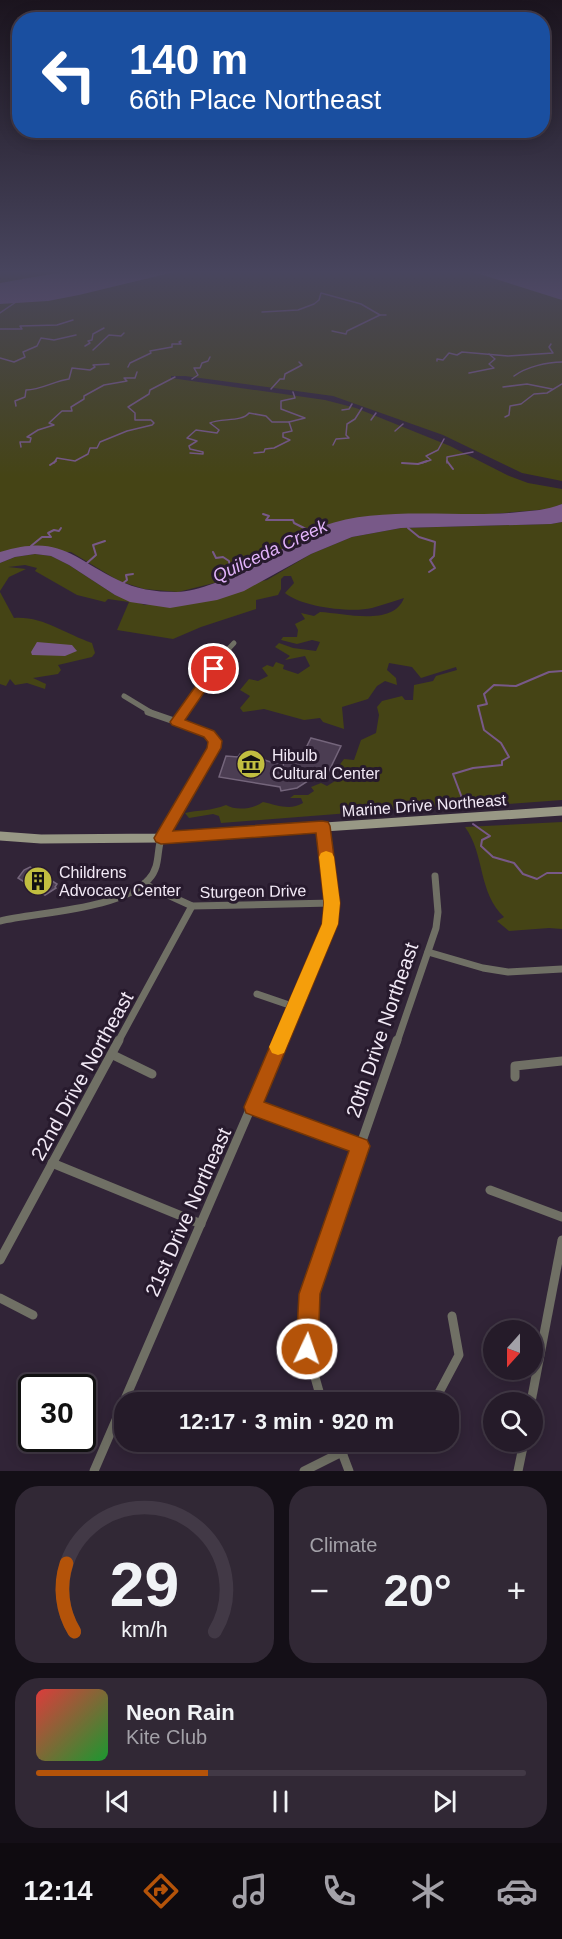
<!DOCTYPE html>
<meta charset="utf-8">
<style>
body{margin:0;font-family:Helvetica,sans-serif;background:#312835;color:#f1f3f6;height:100vh;display:flex;flex-direction:column;font-size:22px;white-space:nowrap}
*{box-sizing:border-box;margin:0}
p{font-size:20px;color:#a3a1a8}
.icon{flex:none;width:33px;height:33px;fill:none;stroke:currentColor;stroke-width:2;stroke-linecap:round;stroke-linejoin:round}
.map{position:relative;height:1471px;overflow:hidden}
.details{display:flex;flex-direction:column;gap:15px;padding:15px;background:#140f17;flex:1}
.details>*{flex:none}
.guide{position:absolute;left:12px;top:12px;width:538px;height:126px;border-radius:24px;box-shadow:0 3px 15px #0003,0 0 0 2px #423946;background:#1a4fa0;color:#fff;overflow:hidden}
.needle{width:39px;rotate:201deg}
.fabs{position:absolute;left:483px;top:1320px;display:grid;gap:12px}
.fabs a{display:grid;place-items:center;width:60px;height:60px;border-radius:50%;background:#251b29;box-shadow:0 3px 15px #0003,0 0 0 2px #423946;font-size:30px}
.speed{position:absolute;left:18px;top:1374px;display:flex;gap:12px;font-size:30px;font-weight:700;text-align:center}
.speed>*{display:grid;place-content:center;width:78px;height:78px;border-radius:50%;background:#251b29;box-shadow:0 3px 15px #0003,0 0 0 2px #423946;line-height:1}
.speed .limit{border:3px solid #111;border-radius:9px;background:#fff;color:#111}
.pin{position:absolute;display:grid;place-items:center;width:51px;height:51px;color:#fff;margin:-26px;border:3px solid #fff;border-radius:50%;box-shadow:0 2px 6px #0007}
.me{position:absolute;width:66px;margin:-33px;rotate:3deg;stroke-linejoin:round;filter:drop-shadow(0 0 4px #0008)}
.turn{display:flex;align-items:center;gap:21px;height:126px;padding:0 18px;font-size:27px}
.turn .icon{width:78px;height:78px;stroke-width:2.5}
.turn b{display:block;font-size:42px;line-height:51px}
.big{font-size:45px;font-weight:600;line-height:1.1}
.details .tile{flex:1;display:flex;flex-direction:column;justify-content:center;gap:9px;min-width:0;padding:0 21px;border-radius:24px;background:#312835}
.details .dial{align-items:center;gap:0}
.dial svg{height:156px;overflow:visible;fill:none;stroke:#423946;stroke-width:7;stroke-linecap:round;text-anchor:middle}
.dial text{fill:#f1f3f6;stroke:none}
.song{display:flex;align-items:center;gap:18px}
.cover{width:72px;height:72px;border-radius:9px;background:linear-gradient(135deg,hsl(0 70% 55%),hsl(130 70% 35%))}
.played{height:6px;border-radius:3px;background:linear-gradient(90deg,#b45309 35%,#423946 35%)}
.keys{display:flex;justify-content:space-around;direction:ltr}
.heat{display:flex;justify-content:space-between;align-items:center;font-size:33px;direction:ltr}
.details .tiles{flex:1;display:grid;gap:15px;grid-template-columns:1fr 1fr}
.tile:last-child{grid-column:span 2}
.trip{position:absolute;left:114px;top:1392px;width:345px;height:60px;border-radius:24px;background:#251b29;box-shadow:0 3px 15px #0003,0 0 0 2px #423946;font-weight:600;line-height:60px;text-align:center}
.tab-bar{display:flex;height:96px;justify-content:space-around;align-items:center;background:#0f0b10;color:#a3a1a8}
.tab-bar .icon{width:42px;height:42px}
.tab-bar .active{color:#b45309}
.tab-bar b{font-size:27px;color:#f1f3f6}
.map>svg:first-child{display:block}
</style>
<div class="map">
<svg width="562" height="1471" viewBox="0 0 562 1471">
<rect width="100%" height="100%" fill="#312437"/>
<g fill="#454415">
<polygon points="0,271 92,271 0,285"/>
<polygon points="155,271 530,271 562,280 562,481 522,473 443,435 333,396 185,376 171,376 171,378 325,400 356,408 450,446 507,475 528,483 562,489 562,504 549,509 480,515 421,515 280,550 218,582 178,592 144,589 119,581 71,552 0,552 0,303"/>
<path d="M562 522V800L469 807H426L221 823 219 816 213 814 189 818 185 813C198 810 211 811 226 805 236 811 253 809 263 802 277 805 290 811 303 803L301 798H290L294 795H308L314 791 311 787 321 783 327 786 343 776 344 770 338 767 344 759 354 760 361 740 376 733 379 715 377 707 382 701 402 696 405 700H413L414 685 433 681 436 676 457 670 456 667 421 678 412 667 389 663 387 670 396 678 397 685 385 681 377 686 368 699 342 707 344 729 323 722 320 718 304 720 264 709 243 712 240 708 250 696 240 690 249 679 258 681 268 676 262 668 267 665 273 667 276 662 284 665 283 669 298 674 310 666 305 656 285 660 290 656 275 647 279 643 293 648 316 651 320 642 312 640 297 644 281 640 283 637H297L298 630 295 624 305 619 301 613 314 616 320 612C344 613 393 627 404 598 394 601 383 605 372 608 351 613 302 607 285 593L294 583 291 576H284L281 579V589L278 595 256 600V609L201 627 173 639 117 630 129 602 108 599 105 602 77 595 35 571 37 568 25 565 8 567 26 569 9 577 0 591V563L15 557 35 554 51 556 69 565 115 595 145 605 267 580 311 554 352 537 401 528 551 524Z"/>
<path d="M0 592 14 618C43 616 65 634 92 643L95 653 92 657 58 665 61 670 58 674 33 678 46 684 45 689 27 683 15 685 10 679 6 686 0 684Z"/>
<path d="M562 822V929L549 928 509 931 497 921 504 917C478 893 485 854 465 827Z"/>
</g>
<g fill="#785988">
<polygon points="68,271 178,271 79,295 48,301 0,304 0,283"/>
<polygon points="470,271 562,271 562,300"/>
<path d="M562 504V522L551 524 401 528 352 537 311 554 244 591 217 600 170 608 130 602 115 595 69 565 51 556 35 554 15 557 0 563V552C59 534 70 556 118 580 135 589 156 592 175 592 209 593 266 558 296 541 304 536 314 529 323 526 377 506 451 517 509 513 527 511 545 511 562 504Z"/>
<polygon points="37,642 72,645 77,651 65,656 32,655 31,652"/>
</g>
<g fill="none" stroke-linecap="round" stroke-linejoin="round">
<g stroke="#785988" stroke-width="1.5">
<polyline points="262,312 298,310 314,304 319,300 321,293 361,304 380,315 386,315"/>
<polyline points="0,313 16,302"/>
<polyline points="0,329 22,329 20,326 57,325 73,320"/>
<polyline points="332,331 346,334 347,331 380,315"/>
<polyline points="85,346 90,343 88,341 92,340 93,334 104,328"/>
<polyline points="93,350 109,335 121,336 124,333"/>
<polyline points="0,358 14,362 25,357 23,352 37,346 41,338 54,340 76,335"/>
<polyline points="437,361 437,359 443,360 449,353 457,355 462,352 508,356 553,353 549,347 551,344"/>
<polyline points="128,367 130,363 151,353 150,351 172,347 172,344 181,344 179,342 181,341"/>
<polyline points="469,373 494,368 489,364 495,359 489,354"/>
<path d="M514 376C526 367 547 362 562 362"/>
<polyline points="192,379 198,375 194,368 200,368 202,363 208,361 210,357"/>
<polyline points="503,387 527,384 552,389"/>
<polyline points="271,389 280,379 284,379 285,374 302,365 299,362"/>
<path d="M16 406 15 401 25 397 26 390C41 390 54 381 69 379L72 368 90 370 95 367 93 365 109 364"/>
<polyline points="342,410 349,409 352,404"/>
<polyline points="505,417 509,415 510,406 521,404 534,394 547,393 562,384"/>
<polyline points="371,420 376,413"/>
<polyline points="395,431 403,424"/>
<polyline points="333,445 336,439 349,438 346,435 347,424 355,419 362,408"/>
<polyline points="21,447 20,442 30,442 31,438 27,437 38,430 54,425 49,423 62,411 72,411 71,407 84,399 84,396 104,385 127,381 124,378 135,378 137,372"/>
<path d="M190 453 203 454V452L190 449 189 446 197 441 187 438 196 430 217 433 219 430 210 423C221 418 242 422 249 413L266 416 272 422H289"/>
<polyline points="254,453 264,452 265,449 274,448 290,440 283,437 283,433 292,431 289,422 305,418 281,409 281,401 295,398 293,392"/>
<polyline points="54,463 57,458 75,461 88,454 90,448 97,448 100,442 127,431 152,425 154,423 151,420 135,420 135,413 128,407 149,394 150,390 175,377"/>
<polyline points="422,463 431,460 426,456 438,450 444,439"/>
<polyline points="447,463 447,457 473,452"/>
</g>
<g stroke="#785988" stroke-width="2">
<polyline points="447,461 453,469"/>
<polyline points="402,463 418,464 427,461"/>
<polyline points="50,465 56,461"/>
<polyline points="263,514 269,516 266,520 293,520 294,523 314,533"/>
<polyline points="408,528 419,537 435,542 434,556 430,560 435,568 429,572"/>
<polyline points="31,546 42,537 51,537 48,533 54,530 59,531 61,528"/>
<polyline points="213,552 216,558 223,557 229,561 230,567 221,574 223,577 218,580 221,581"/>
<polyline points="87,563 96,555 93,545 105,541"/>
<polyline points="122,584 127,580 126,575 133,574"/>
<polyline points="465,806 453,774 473,768 502,765 502,761 509,757 501,743 484,730 478,706 487,704 484,694 494,685 516,686 549,672 562,671"/>
<polyline points="473,824 490,836 482,840 481,846 493,857 514,863 523,874 537,879 547,873 562,873"/>
</g>
</g>
<g fill="#4b3d52" stroke="#74657b" stroke-width="1.5">
<polygon points="311,738 341,746 328,773 316,770 311,779 297,788 281,791 280,787 219,777 226,756 238,757 240,754 252,756 283,766 285,758 300,760"/>
<polygon points="30,867 57,884 55,887 56,888 45,895 18,878 24,870"/>
</g>
<g fill="none" stroke-linecap="round" stroke-linejoin="round">
<g stroke="#707065" stroke-width="5">
<polyline points="124,696 152,713"/>
<polyline points="183,713 222,656 234,643"/>
</g>
<g stroke="#707065" stroke-width="7">
<polyline points="177,722 184,712"/>
<polyline points="144,884 192,906 332,903"/>
<path d="M0 921C39 912 123 909 149 879 161 866 156 850 162 836 176 805 197 777 214 748L215 741 203 731 148 712"/>
<polyline points="428,952 483,968 508,972 562,969"/>
<polyline points="257,994 295,1007"/>
<polyline points="118,1042 192,906"/>
<polyline points="279,1042 330,923 332,903 322,827"/>
<polyline points="397,1042 436,928 438,912 435,876"/>
</g>
<g stroke="#707065" stroke-width="9">
<polyline points="113,1055 152,1074"/>
<polyline points="515,1077 515,1066 562,1061"/>
<polyline points="253,1107 360,1146"/>
<polyline points="52,1163 201,1224"/>
<polyline points="490,1190 562,1217"/>
<polyline points="0,1260 119,1040"/>
<polyline points="0,1298 33,1315"/>
<polyline points="322,1402 307,1349 309,1294 397,1040"/>
<polyline points="434,1402 459,1355 452,1316"/>
<polyline points="531,1402 562,1240"/>
<polyline points="338,1442 349,1471"/>
<polyline points="94,1471 280,1040"/>
<polyline points="304,1471 362,1442"/>
<polyline points="518,1471 524,1442"/>
</g>
<polyline stroke="#989885" stroke-width="9" points="0,836 41,839 161,838 562,811"/>
</g>
<linearGradient id="sky" x2="0" y2="1"><stop stop-color="#1b141e"/><stop offset="0.57" stop-color="#48455e"/><stop offset="1" stop-color="#48455e" stop-opacity="0"/></linearGradient>
<rect width="562" height="477" fill="url(#sky)"/>
<polygon fill="#b45309" stroke="#753606" stroke-width="1.5" points="214,665 220,669 185,720 214,731 222,741 221,748 173,831 322,821 328,822 330,826 340,903 338,924 264,1102 367,1140 370,1146 320,1294 318,1349 314,1357 307,1360 299,1357 296,1349 299,1294 349,1151 246,1113 244,1107 322,924 324,903 316,833 161,844 156,842 154,838 207,748 208,742 204,737 172,725 170,722 210,666"/>
<polygon fill="#f59e0b" points="326,851 332,853 334,857 340,903 338,924 284,1053 278,1055 272,1053 269,1047 322,924 324,903 319,857 321,853"/>
<defs>
<g id="museum-disc" transform="scale(1.5)"><circle r="9.5" fill="#c1be40" stroke="#271a2d"/><path d="M0-6L6-3V-2H-6V-3ZM-5-1h2V3h-2ZM-1-1h2V3h-2ZM3-1h2V3H3ZM-6 4H6V6H-6Z" fill="#111"/></g>
<g id="building-disc" transform="scale(1.5)"><circle r="9.5" fill="#c1be40" stroke="#271a2d"/><path d="M-4-6H4V6H1V3H-1V6H-4ZM-2.5-4.3h1.7v1.8h-1.7ZM.8-4.3h1.7v1.8H.8ZM-2.5-1h1.7V.8h-1.7ZM.8-1h1.7V.8H.8Z" fill="#111"/></g>
</defs>
<g fill-rule="evenodd">
<use href="#museum-disc" x="251" y="764"/>
<use href="#building-disc" x="38" y="881"/>
</g>
<g text-anchor="middle" stroke-width="6" stroke-linejoin="round" paint-order="stroke">
<g font-size="16" fill="#f2e9f6" stroke="#271a2d" text-anchor="start">
<text x="272" y="761">Hibulb<tspan x="272" dy="18">Cultural Center</tspan></text>
<text x="59" y="878">Childrens<tspan x="59" dy="18">Advocacy Center</tspan></text>
</g>
<g font-size="16" fill="#f2e9f6" stroke="#271a2d">
<text transform="translate(424 805) rotate(-4)" y="6">Marine Drive Northeast</text>
<text transform="translate(253 891) rotate(-1)" y="6">Sturgeon Drive</text>
</g>
<g font-size="18" font-style="italic" fill="#e2b3fa" stroke="#271a2d">
<text transform="translate(270 551) rotate(-25)" y="6">Quilceda Creek</text>
</g>
<g font-size="20" fill="#f2e9f6" stroke="#271a2d">
<text transform="translate(382 1030) rotate(-71)" y="7">20th Drive Northeast</text>
<text transform="translate(82 1076) rotate(-61)" y="7">22nd Drive Northeast</text>
<text transform="translate(188 1212) rotate(-66)" y="7">21st Drive Northeast</text>
</g>
</g>
</svg>
<div class="fabs">
<a><svg class="needle" viewBox="-14 -14 28 28"><path d="M0-13l5 13h-10z" fill="#e53935"/><path d="M0 13l5-13h-10z" fill="#a3a1a8"/></svg></a>
<a><svg class="icon" aria-label="search" viewBox="0 0 24 24"><circle cx="10" cy="10" r="6"/><path d="M15 15l6 6"/></svg></a>
</div>
<div class="speed"><div class="limit">30</div></div>
<div class="pin" style="left:214px;top:669px;background:#d93025"><svg class="icon" aria-label="arrive" viewBox="0 0 24 24"><path d="M6 21V4h12l-3 4 3 4H6"/></svg></div>
<svg class="me" style="left:307px;top:1349px" viewBox="-20 -20 40 40"><circle r="17" fill="#b45309" stroke="#fff" stroke-width="3"/><path d="M0-11L8 9 0 5-8 9z" fill="#fff"/></svg>
<div class="trip">12:17 · 3 min · 920 m</div>
<div class="guide">
<div class="turn"><svg class="icon" aria-label="left" viewBox="0 0 24 24"><path d="M17 20v-9H6M10 6l-5 5 5 5"/></svg><div><b>140 m</b>66th Place Northeast</div></div>
</div>
</div>
<section class="details">
<div class="tiles">
<div class="tile dial"><svg viewBox="0 0 100 80">
<path d="M14 69A42 42 0 1 1 86 69"/>
<path d="M14 69A42 42 0 0 1 10 34" stroke="#b45309"/>
<text x="50" y="56" font-size="32" font-weight="700">29</text>
<text x="50" y="72" font-size="11">km/h</text>
</svg></div>
<div class="tile"><p>Climate</p>
<div class="heat"><a>−</a><b class="big">20°</b><a>+</a></div>
</div>
<div class="tile">
<div class="song"><i class="cover"></i><div><b>Neon Rain</b><p>Kite Club</p></div></div>
<div class="played"></div>
<div class="keys"><svg class="icon" aria-label="previous" viewBox="0 0 24 24"><path d="M18 5L8 12l10 7zM5 5v14"/></svg><svg class="icon" aria-label="pause" viewBox="0 0 24 24"><path d="M8 5v14M16 5v14"/></svg><svg class="icon" aria-label="next" viewBox="0 0 24 24"><path d="M6 5l10 7-10 7zM19 5v14"/></svg></div>
</div>
</div>
</section>
<nav class="tab-bar">
<b>12:14</b>
<svg class="icon active" aria-label="directions" viewBox="0 0 24 24"><path d="M12 3l9 9-9 9-9-9zM9 14v-3h6M13 9l2 2-2 2"/></svg>
<svg class="icon" aria-label="music" viewBox="0 0 24 24"><path d="M9 18V5l10-2v13"/><circle cx="6" cy="18" r="3"/><circle cx="16" cy="16" r="3"/></svg>
<svg class="icon" aria-label="phone" viewBox="0 0 24 24"><path d="M5 4h4l2 5-3 2q2 4 5 5l2-3 5 2v4C11 20 4 13 5 4z"/></svg>
<svg class="icon" aria-label="climate" viewBox="0 0 24 24"><path d="M12 3v18M4 7l16 10M4 17L20 7"/></svg>
<svg class="icon" aria-label="car" viewBox="0 0 24 24"><path d="M5 17H2v-5l4-1 3-4h7l3 4 3 1v5h-3M9 17h6M6 11h13"/><circle cx="7" cy="17" r="2"/><circle cx="17" cy="17" r="2"/></svg>
</nav>
